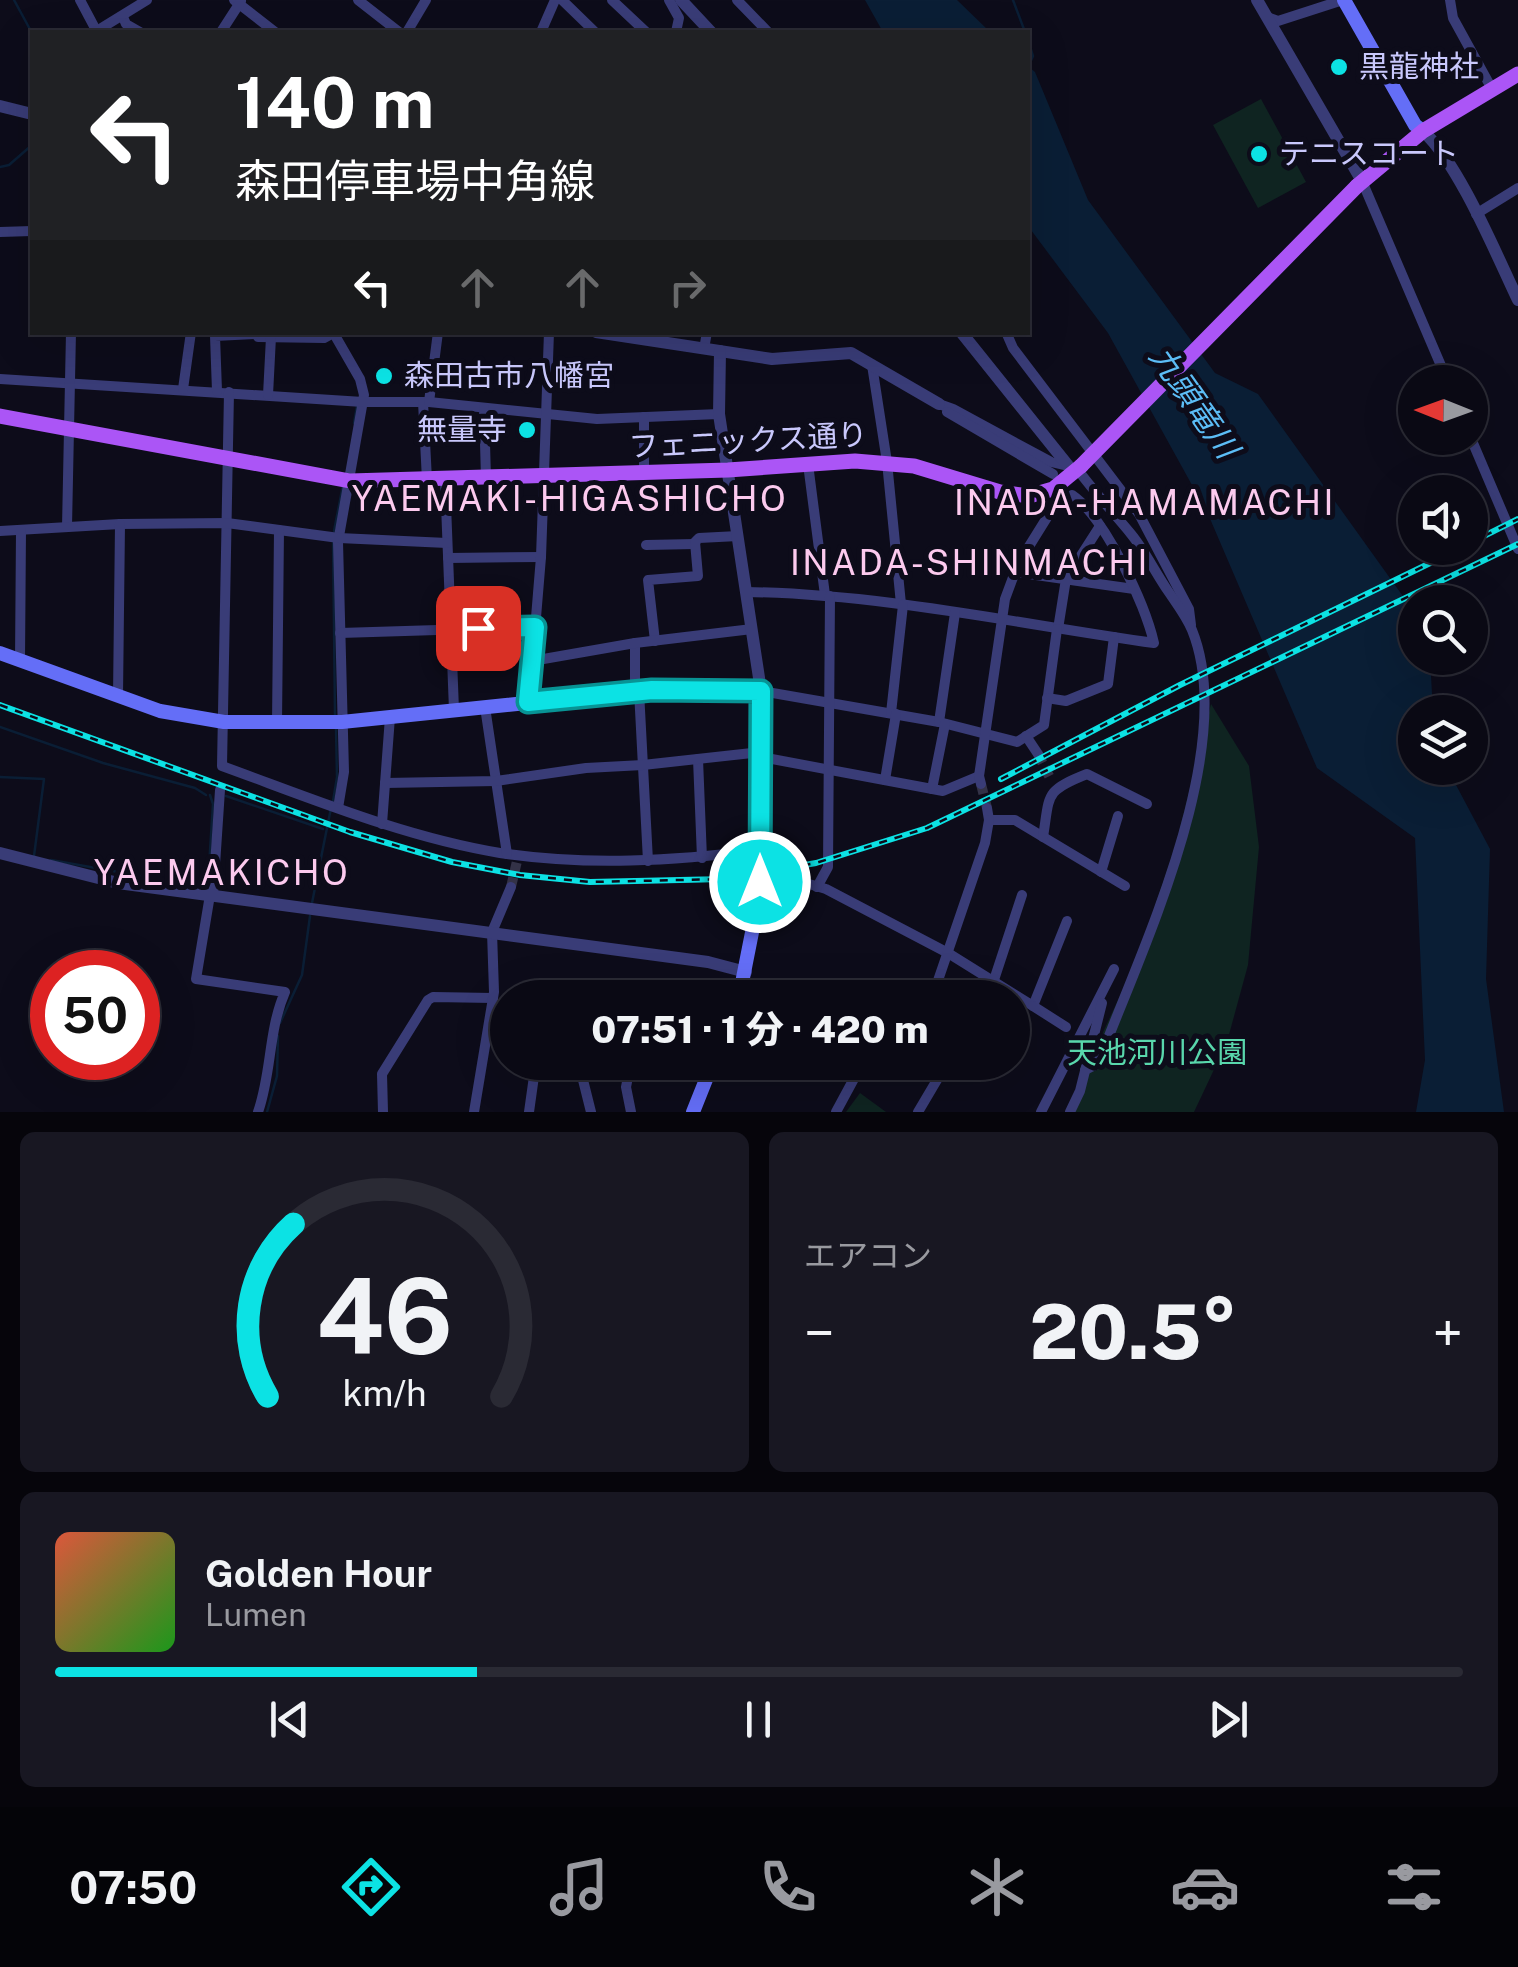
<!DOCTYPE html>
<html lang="ja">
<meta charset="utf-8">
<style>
body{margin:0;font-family:"Public Sans","Noto Sans JP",sans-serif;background:#181722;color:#f1f3f6;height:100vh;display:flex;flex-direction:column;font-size:38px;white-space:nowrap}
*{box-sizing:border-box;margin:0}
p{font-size:32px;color:#999aa0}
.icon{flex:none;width:55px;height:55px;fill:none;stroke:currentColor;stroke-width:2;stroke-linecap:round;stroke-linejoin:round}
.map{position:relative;height:1112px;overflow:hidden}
.panel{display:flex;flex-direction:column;gap:20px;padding:20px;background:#06050b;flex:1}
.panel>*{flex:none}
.hud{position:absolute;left:30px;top:30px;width:1000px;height:305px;border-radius:0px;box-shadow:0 10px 40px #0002,0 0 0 2px #2a2a34;background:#202124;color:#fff;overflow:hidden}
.needle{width:65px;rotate:271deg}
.buttons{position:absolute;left:1398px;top:365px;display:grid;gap:20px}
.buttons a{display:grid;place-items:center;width:90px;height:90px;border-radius:50%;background:#0a0914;box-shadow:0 10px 40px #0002,0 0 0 2px #2a2a34;font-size:50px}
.speed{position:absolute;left:30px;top:950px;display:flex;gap:20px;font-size:50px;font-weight:700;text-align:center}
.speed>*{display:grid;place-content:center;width:130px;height:130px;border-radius:50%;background:#0a0914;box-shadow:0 10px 40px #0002,0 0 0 2px #2a2a34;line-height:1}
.speed .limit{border:15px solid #d22;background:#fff;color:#111}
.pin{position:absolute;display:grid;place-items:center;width:85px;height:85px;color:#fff;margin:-42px;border-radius:20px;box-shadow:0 5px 15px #0006}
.me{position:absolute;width:110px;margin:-55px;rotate:0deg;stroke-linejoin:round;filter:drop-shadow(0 0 8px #0008)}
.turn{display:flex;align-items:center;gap:35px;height:210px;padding:0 40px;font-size:45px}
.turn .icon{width:130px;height:130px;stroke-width:2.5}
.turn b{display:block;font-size:70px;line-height:85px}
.lanes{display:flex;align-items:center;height:95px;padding:0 40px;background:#0003;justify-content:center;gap:50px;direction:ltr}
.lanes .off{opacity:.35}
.big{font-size:75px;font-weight:800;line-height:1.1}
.panel .widget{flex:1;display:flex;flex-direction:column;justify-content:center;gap:15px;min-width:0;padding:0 35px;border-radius:15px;background:#181722}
.panel .dial{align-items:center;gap:0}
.dial svg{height:260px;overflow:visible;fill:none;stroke:#2a2a34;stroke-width:7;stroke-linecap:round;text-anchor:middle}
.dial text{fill:#f1f3f6;stroke:none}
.song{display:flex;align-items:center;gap:30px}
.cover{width:120px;height:120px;border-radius:15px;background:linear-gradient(135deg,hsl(10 70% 55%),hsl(120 70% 35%))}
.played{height:10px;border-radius:5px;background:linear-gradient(90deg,#0ce2e4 30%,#2a2a34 30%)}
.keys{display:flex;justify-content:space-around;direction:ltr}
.heat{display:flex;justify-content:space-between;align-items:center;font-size:55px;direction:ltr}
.panel .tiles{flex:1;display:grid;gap:20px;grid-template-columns:1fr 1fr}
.widget:last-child{grid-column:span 2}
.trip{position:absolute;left:490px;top:980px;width:540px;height:100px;border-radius:50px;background:#0a0914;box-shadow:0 10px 40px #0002,0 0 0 2px #2a2a34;font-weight:800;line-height:100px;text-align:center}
.menu{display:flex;height:160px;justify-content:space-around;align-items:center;background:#040408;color:#999aa0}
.menu .icon{width:70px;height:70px}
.menu .on{color:#0ce2e4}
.menu b{font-size:45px;color:#f1f3f6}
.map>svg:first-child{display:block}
</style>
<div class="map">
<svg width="1518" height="1112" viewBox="0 0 1518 1112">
<rect width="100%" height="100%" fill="#0d0c1a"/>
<g fill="#0f2421">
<polygon points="1261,99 1306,182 1258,208 1213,125"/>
<polygon points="1211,704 1249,766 1259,847 1248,965 1227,1042 1194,1112 1066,1112 1137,959 1176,844"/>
<polygon points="860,1093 886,1112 846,1112"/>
</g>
<g fill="#0a1e35">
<polygon points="865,0 957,0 990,32 883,32"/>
<polygon points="1028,66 1035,72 1088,200 1215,373 1258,394 1415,613 1415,658 1430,658 1433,712 1415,712 1415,768 1447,768 1490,849 1486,979 1504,1112 1416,1112 1425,1060 1415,838 1317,768 1208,514 1108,333 1028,226"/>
</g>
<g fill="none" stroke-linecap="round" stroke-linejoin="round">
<g stroke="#0a1e35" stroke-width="2.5">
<polyline points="14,0 32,33"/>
<polyline points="1013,0 1025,32"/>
<polyline points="1028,40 1033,56 1028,67"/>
<polyline points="0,167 9,165 32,145"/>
<polyline points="354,423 357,406"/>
<polyline points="334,531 343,485"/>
<polyline points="333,539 335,716"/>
<polyline points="0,727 103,763 195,788 206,795"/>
<polyline points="0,777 44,779 34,856"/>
<polyline points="226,796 323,829"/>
<polyline points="333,801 337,777 336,729"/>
<polyline points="51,860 202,887 208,882 213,804 210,795"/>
<polyline points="312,903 331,808"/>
<polyline points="280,1023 302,975 310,916"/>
<polyline points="267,1112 277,1076 278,1036"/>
</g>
<g stroke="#333247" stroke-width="10" stroke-dasharray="10 5" stroke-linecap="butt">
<polyline points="1038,754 1051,780"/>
<polyline points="981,784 987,808"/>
<polyline points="511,887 517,861"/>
</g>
<g stroke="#393c77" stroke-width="10">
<polyline points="80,0 97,32"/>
<polyline points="234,0 275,32"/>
<polyline points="358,0 399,32"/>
<polyline points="562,0 595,32"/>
<polyline points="612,0 646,32"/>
<polyline points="669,0 679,18 676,32"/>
<polyline points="737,0 768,32"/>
<polyline points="1450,0 1453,18 1492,89"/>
<polyline points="123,17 126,24 140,32"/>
<polyline points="1267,17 1278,21 1343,0"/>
<polyline points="95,32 147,0"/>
<polyline points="221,32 241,1"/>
<polyline points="407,32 426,0"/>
<polyline points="541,32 555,0"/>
<polyline points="1362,181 1448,382"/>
<polyline points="1476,214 1518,188"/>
<polyline points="0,232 32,231"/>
<polyline points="255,332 258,337 324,338 335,332"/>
<polyline points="333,332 360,379 364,395 338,542 344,772 338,808"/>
<polyline points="1006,332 1013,348 1139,514 1189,609 1191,625"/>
<polyline points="704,349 707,332"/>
<polyline points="872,365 887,462 901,604"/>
<polyline points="0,379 363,402 429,402 597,419 719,414"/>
<polyline points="183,389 191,332"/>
<polyline points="217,391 215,336 255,334"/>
<path d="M229 392 222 766C313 799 404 837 500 853 587 866 674 861 760 850"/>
<polyline points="268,395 271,337"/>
<polyline points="423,402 427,480"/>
<polyline points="429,402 438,332"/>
<polyline points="939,404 953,409 1051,462 1068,466"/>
<polyline points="484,408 486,478"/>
<polyline points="947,412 1053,474"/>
<polyline points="1470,436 1518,549"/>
<polyline points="808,464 825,595"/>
<path d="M1078 470C1095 493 1113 512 1131 534 1145 551 1155 572 1168 591 1176 603 1186 616 1192 630 1238 744 1147 938 1105 1046L1097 1064 1085 1070"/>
<polyline points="644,474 644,417"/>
<polyline points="445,479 454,710"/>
<polyline points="67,527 71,332"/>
<polyline points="0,531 120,524 227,523 339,538 447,543"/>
<polyline points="646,545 695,544"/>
<polyline points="448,558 541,557"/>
<polyline points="1014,572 1134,589"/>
<path d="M746 592C883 594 1019 624 1154 643 1145 604 1105 517 1072 495L1055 507"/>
<polyline points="1058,629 1066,579 1100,526"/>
<polyline points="340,633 535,627"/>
<polyline points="655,641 648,580 698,576 695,542 699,538 738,536"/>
<polyline points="635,643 635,691"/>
<polyline points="20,660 21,530"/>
<polyline points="532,661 635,643 752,629"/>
<polyline points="639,691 648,861"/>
<polyline points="761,691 939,722 1017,742 1044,725 1057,629"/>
<polyline points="118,696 120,524"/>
<polyline points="1047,698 1066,701 1108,684 1114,637"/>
<polyline points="529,702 541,557 549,332"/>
<polyline points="485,707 507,854"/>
<polyline points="891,713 903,605"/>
<polyline points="939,722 955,613"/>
<polyline points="277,723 279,530"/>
<polyline points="1026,736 1038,754"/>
<polyline points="761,757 943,791 979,776"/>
<polyline points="698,759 702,858"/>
<polyline points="885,780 896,714"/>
<polyline points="385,783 496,781 586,768 643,765 761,752"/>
<polyline points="981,784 979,776 1005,599 1018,564 1056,503"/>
<polyline points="932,789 945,724"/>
<polyline points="987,808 989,820 1015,820 1125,886"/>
<polyline points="382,824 390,717"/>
<path d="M1043 837C1050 794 1044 791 1087 774L1147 804"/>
<polyline points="1101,872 1118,816"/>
<polyline points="760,882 792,879 826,889 948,953 1033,1006 1067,921"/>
<polyline points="817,887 828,867 830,596"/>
<path d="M210 895 196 979 285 992C268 1031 272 1072 258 1112"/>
<polyline points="213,895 220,790"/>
<polyline points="993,983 1022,895"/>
<polyline points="677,998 679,993"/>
<polyline points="932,998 985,843 989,820"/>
<polyline points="1033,1006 1066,1027"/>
<polyline points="490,1019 508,1018"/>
<polyline points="584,1062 582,1076 591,1112"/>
<polyline points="383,1112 382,1074 428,1000 433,997 493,998"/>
<polyline points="474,1112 494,992 492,932 511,887"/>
<polyline points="529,1112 536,1062"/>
<polyline points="631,1112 626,1087 631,1062"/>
<polyline points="836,1112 863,1062"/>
<polyline points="918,1112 947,1063"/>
<polyline points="1041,1112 1114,969"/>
<polyline points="1070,1112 1080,1091 1102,1003"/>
</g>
<g stroke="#393c77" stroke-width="12">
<polyline points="681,0 711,32"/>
<polyline points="1257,0 1362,181"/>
<polyline points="0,106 32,114"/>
<path d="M1423 131C1459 164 1496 254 1518 300"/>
<polyline points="596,332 772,359 851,353 939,404"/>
<polyline points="961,332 1074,473"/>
<polyline points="720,351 719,414 761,691"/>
<polyline points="0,853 118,883 708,962 746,972"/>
</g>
<g stroke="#646ef7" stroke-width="14">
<polyline points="1344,0 1415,125 1423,131"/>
<polyline points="0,653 160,711 224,722 342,722 652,690 761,691 760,892 739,998"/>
<polyline points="693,1112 713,1062"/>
</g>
<g stroke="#ab55f6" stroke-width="15">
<polyline points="1357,186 1423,131 1518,74"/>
<polyline points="0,416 350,481 728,470 855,461 914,466 1000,492 1029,496 1053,489 1081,466"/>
</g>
<g stroke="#0ce2e4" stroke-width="6">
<g id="rail">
<polyline points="1470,543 1518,519"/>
<polyline points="0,705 350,832 452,862 520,875 590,882 725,879 816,863 927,828 1518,544"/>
<polyline points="1001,779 1180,685 1461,548"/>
</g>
</g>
<use href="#rail" stroke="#0d0c1a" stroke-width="2.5" stroke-dasharray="8" stroke-linecap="butt"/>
<polyline stroke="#ab55f6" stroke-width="15" points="1081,466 1357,186"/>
</g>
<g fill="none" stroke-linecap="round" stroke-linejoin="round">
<g stroke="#089394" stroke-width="25">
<polyline id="route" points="478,628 535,627 528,702 652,690 761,691 760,882"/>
</g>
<use href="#route" stroke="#0ce2e4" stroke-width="18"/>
</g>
<g fill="#0ce2e4" stroke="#0d0c1a" stroke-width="4">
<circle cx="1339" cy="67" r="10"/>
<circle cx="1259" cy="154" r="10"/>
<circle cx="384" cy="376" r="10"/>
<circle cx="527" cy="430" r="10"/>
</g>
<g text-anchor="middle" stroke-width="10" stroke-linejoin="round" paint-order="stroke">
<g font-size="30" fill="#c9c8fc" stroke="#0d0c1a" text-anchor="start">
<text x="1359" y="77">黒龍神社</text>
<text x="1279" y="164">テニスコート</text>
<text x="404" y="386">森田古市八幡宮</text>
<text x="507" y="440" text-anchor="end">無量寺</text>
</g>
<g font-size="30" fill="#c9c8fc" stroke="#0d0c1a">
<text transform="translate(748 441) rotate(-3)" y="10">フェニックス通り</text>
</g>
<g font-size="30" fill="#59d7ac" stroke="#0d0c1a">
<text x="1157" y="1063">天池河川公園</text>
</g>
<g font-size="32" font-style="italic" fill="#5cbdf6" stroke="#0d0c1a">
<text transform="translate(1194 402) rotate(55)" y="11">九頭竜川</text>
</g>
<g font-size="35" letter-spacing="2.5" fill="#fccaee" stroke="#0d0c1a">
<text x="570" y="511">YAEMAKI-HIGASHICHO</text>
<text x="1145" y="515">INADA-HAMAMACHI</text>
<text x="970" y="575">INADA-SHINMACHI</text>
<text x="222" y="885">YAEMAKICHO</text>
</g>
</g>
</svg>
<div class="buttons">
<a><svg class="needle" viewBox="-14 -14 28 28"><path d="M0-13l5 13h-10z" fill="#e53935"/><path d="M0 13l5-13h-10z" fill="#999aa0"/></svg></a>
<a><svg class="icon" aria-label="sound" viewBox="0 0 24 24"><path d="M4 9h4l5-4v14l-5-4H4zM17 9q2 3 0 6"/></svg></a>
<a><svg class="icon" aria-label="search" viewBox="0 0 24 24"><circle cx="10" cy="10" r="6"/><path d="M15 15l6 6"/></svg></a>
<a><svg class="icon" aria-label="layers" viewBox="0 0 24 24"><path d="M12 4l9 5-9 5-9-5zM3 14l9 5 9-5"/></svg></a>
</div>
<div class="speed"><div class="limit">50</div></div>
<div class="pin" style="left:478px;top:628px;background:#d93025"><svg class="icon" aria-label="arrive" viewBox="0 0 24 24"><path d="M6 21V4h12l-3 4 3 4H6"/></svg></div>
<svg class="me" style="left:760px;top:882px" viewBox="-20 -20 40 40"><circle r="17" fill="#0ce2e4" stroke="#fff" stroke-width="3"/><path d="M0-11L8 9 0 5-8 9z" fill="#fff"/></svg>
<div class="trip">07:51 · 1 分 · 420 m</div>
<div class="hud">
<div class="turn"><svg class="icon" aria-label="left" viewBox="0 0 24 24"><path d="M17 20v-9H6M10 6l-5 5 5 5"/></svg><div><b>140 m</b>森田停車場中角線</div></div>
<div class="lanes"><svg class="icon" aria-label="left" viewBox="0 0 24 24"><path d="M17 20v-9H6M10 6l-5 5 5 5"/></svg><svg class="icon off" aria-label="ahead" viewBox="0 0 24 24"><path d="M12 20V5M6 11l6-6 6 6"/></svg><svg class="icon off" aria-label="ahead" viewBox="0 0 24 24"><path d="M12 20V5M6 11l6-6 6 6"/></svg><svg class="icon off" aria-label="right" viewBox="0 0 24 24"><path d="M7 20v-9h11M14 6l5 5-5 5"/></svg></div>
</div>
</div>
<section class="panel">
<div class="tiles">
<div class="widget dial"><svg viewBox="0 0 100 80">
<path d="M14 69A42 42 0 1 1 86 69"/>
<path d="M14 69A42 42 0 0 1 22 16" stroke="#0ce2e4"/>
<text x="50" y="56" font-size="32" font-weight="700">46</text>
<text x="50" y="72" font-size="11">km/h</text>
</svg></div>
<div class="widget"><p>エアコン</p>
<div class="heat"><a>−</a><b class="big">20.5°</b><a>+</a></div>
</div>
<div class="widget">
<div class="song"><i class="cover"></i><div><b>Golden Hour</b><p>Lumen</p></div></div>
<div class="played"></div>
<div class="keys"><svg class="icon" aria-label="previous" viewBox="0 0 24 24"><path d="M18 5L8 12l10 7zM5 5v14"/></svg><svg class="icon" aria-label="pause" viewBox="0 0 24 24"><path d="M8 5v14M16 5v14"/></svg><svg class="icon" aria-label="next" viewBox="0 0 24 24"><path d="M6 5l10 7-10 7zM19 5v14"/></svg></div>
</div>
</div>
</section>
<nav class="menu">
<b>07:50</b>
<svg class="icon on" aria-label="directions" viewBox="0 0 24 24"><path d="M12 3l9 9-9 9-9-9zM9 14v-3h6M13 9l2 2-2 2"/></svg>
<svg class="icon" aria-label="music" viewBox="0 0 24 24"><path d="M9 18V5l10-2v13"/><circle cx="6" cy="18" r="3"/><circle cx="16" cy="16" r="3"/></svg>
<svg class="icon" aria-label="phone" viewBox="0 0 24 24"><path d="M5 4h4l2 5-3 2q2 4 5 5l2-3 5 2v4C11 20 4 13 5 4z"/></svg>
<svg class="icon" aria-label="climate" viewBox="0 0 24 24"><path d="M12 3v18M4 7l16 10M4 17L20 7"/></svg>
<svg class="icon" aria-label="car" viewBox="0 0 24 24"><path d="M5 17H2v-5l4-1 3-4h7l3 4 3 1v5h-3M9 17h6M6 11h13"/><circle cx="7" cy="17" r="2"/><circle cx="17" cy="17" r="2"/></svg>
<svg class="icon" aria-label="filters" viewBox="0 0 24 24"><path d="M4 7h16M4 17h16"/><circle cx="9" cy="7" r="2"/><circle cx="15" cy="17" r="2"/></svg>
</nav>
